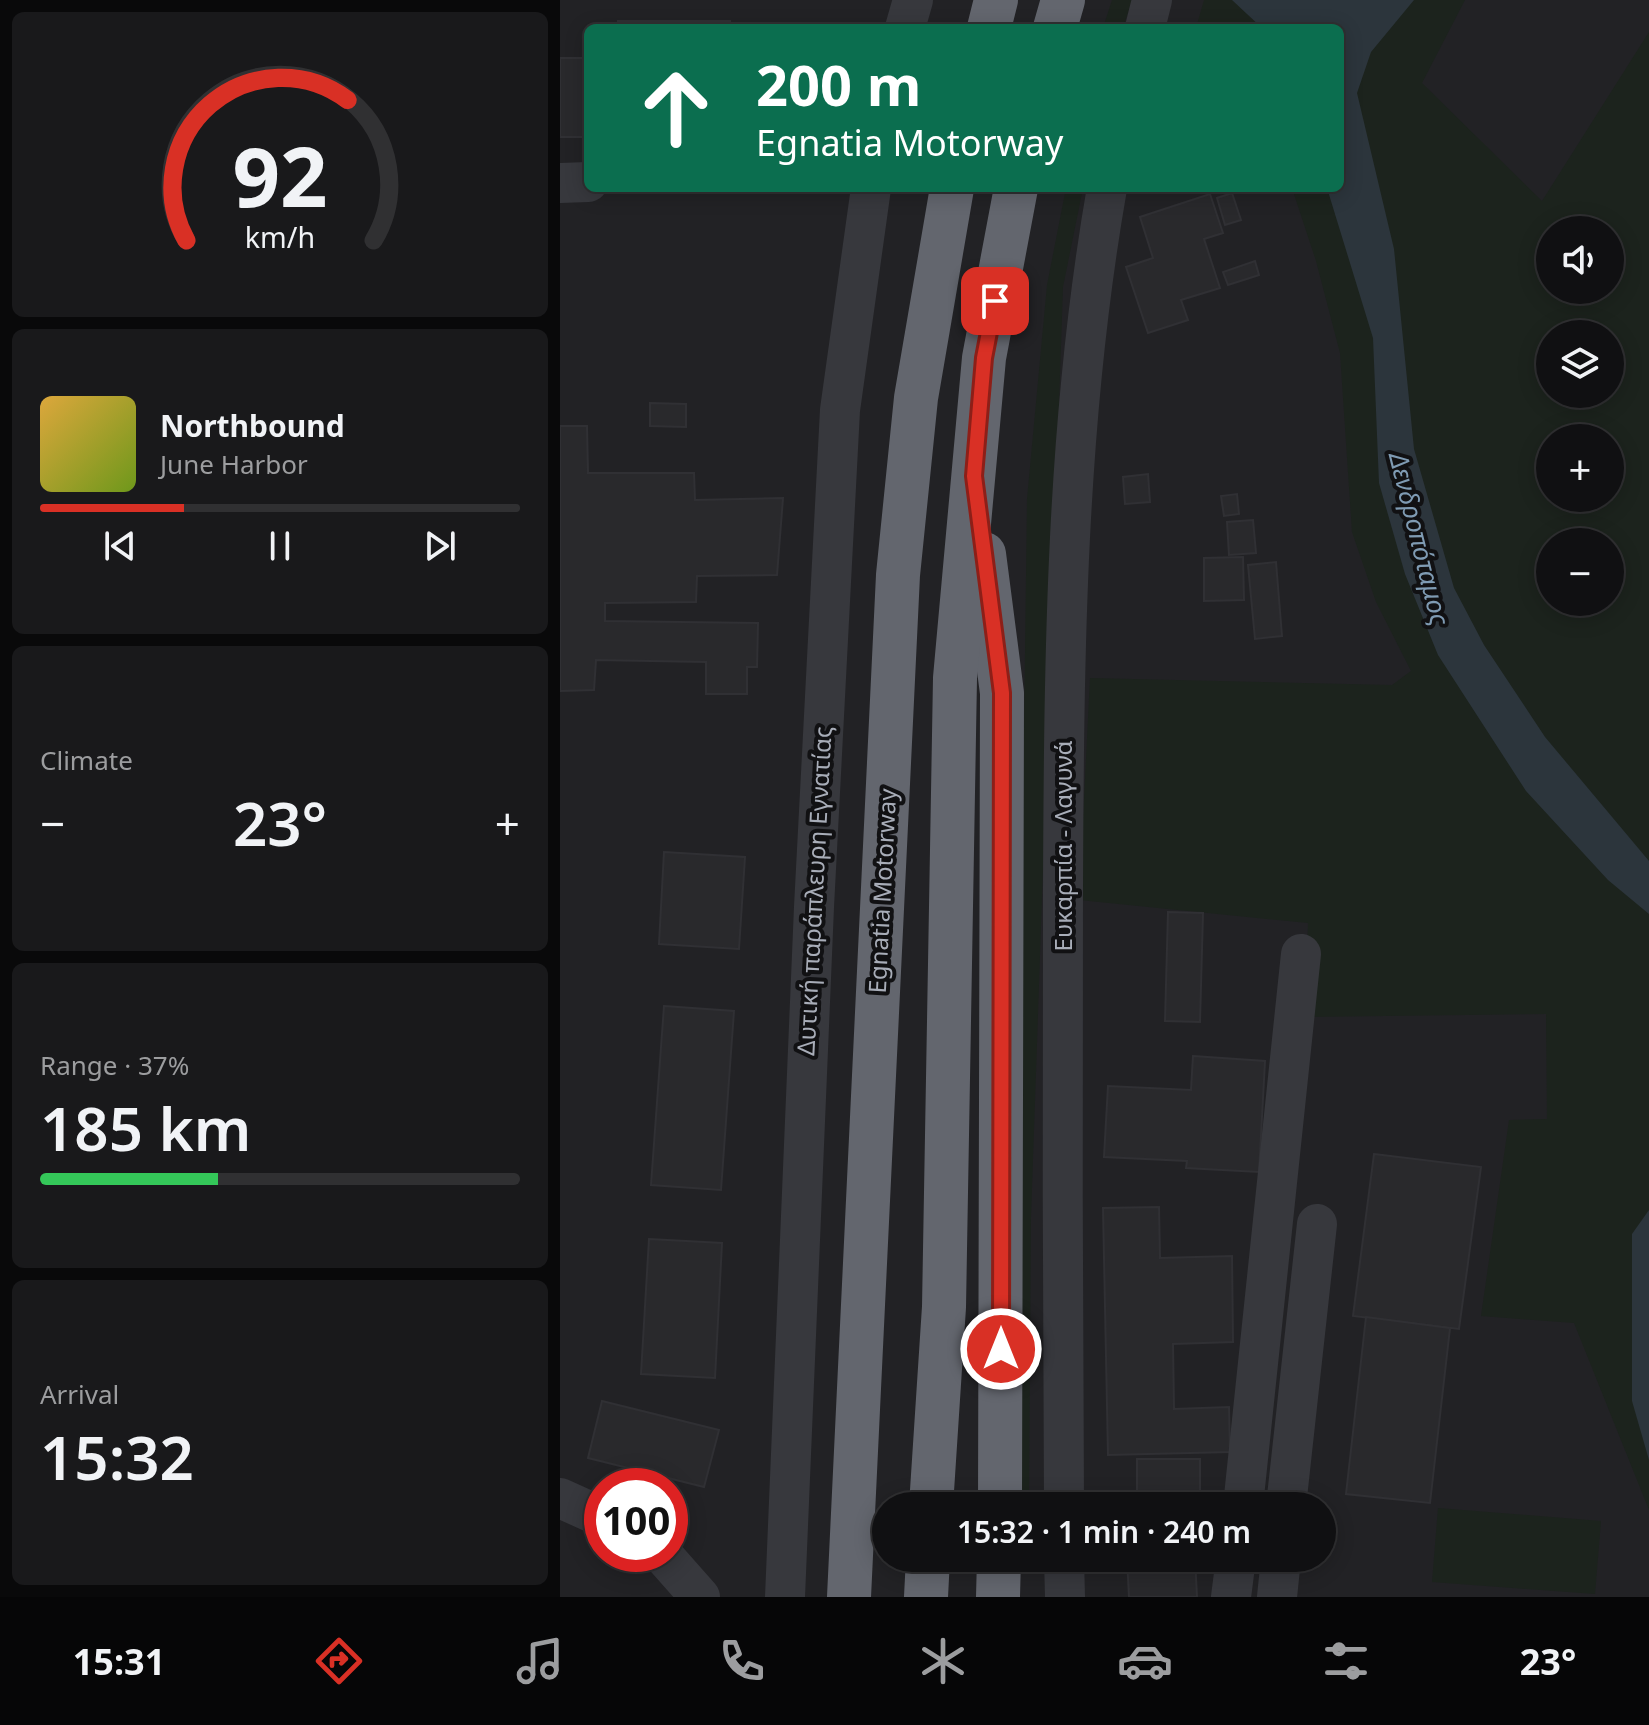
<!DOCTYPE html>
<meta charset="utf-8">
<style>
body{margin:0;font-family:"Noto Sans",sans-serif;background:#19191b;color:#f1f3f6;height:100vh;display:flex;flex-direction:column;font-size:30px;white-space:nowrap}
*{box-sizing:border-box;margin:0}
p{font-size:26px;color:#9c9d9f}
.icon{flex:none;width:44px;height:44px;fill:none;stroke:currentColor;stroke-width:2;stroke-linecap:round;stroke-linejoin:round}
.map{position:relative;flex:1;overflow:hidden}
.side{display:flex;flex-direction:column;gap:12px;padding:12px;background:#09090a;width:560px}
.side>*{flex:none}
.top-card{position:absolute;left:24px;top:24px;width:760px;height:168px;border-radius:12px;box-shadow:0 4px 20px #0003,0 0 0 2px #303032;background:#0b6e4f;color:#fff;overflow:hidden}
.tools{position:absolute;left:976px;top:216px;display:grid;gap:16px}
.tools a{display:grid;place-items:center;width:88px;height:88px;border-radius:50%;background:#101012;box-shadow:0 4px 20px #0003,0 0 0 2px #303032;font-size:40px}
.speed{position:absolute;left:24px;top:1468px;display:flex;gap:16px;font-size:40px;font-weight:700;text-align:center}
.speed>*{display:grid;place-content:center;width:104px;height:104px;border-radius:50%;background:#101012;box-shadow:0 4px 20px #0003,0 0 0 2px #303032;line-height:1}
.speed .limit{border:12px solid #d22;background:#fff;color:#111}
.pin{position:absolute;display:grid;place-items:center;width:68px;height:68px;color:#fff;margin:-34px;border-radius:16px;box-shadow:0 4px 12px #0006}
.me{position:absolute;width:88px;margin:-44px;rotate:0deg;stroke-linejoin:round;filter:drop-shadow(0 0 6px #0008)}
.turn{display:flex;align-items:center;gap:28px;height:168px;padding:0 40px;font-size:36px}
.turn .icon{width:104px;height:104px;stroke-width:2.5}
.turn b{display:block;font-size:56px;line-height:68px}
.big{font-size:60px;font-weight:600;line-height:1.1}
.side .widget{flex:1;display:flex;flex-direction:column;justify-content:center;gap:12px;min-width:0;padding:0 28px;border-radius:12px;background:#19191b}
.side .dial{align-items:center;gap:0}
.dial svg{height:208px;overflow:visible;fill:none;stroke:#303032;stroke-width:7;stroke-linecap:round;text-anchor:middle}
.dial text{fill:#f1f3f6;stroke:none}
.song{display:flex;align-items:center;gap:24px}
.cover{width:96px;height:96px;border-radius:12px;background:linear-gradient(135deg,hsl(40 70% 55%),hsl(80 70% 35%))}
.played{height:8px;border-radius:4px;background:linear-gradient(90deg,#d93025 30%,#303032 30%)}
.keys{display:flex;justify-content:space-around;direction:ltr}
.heat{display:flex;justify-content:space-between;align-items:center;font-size:44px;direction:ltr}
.charge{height:12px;border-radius:6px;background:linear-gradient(90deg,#34c759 37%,#303032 0)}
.trip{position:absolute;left:312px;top:1492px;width:464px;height:80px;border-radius:40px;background:#101012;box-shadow:0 4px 20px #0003,0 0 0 2px #303032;font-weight:600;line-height:80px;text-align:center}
.dock{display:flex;height:128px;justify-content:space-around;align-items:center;background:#060607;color:#9c9d9f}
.dock .icon{width:56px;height:56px}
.dock .on{color:#d93025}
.dock b{font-size:36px;color:#f1f3f6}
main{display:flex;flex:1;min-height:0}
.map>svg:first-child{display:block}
</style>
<main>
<section class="side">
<div class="widget dial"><svg viewBox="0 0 100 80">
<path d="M14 69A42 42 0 1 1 86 69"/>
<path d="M14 69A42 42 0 0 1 76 15" stroke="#d93025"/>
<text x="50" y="56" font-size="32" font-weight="700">92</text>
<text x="50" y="72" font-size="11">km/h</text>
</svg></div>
<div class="widget">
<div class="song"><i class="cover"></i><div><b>Northbound</b><p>June Harbor</p></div></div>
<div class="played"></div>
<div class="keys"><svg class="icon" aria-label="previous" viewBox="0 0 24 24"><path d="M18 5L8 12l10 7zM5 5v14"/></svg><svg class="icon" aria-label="pause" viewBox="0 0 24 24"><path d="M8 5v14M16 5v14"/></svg><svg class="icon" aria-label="next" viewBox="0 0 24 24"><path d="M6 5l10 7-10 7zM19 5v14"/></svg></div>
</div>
<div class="widget"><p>Climate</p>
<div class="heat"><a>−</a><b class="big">23°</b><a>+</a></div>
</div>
<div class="widget"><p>Range · 37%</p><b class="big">185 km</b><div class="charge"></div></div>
<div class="widget"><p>Arrival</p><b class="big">15:32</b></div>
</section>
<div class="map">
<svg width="1089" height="1597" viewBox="0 0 1089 1597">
<rect width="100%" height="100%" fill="#161618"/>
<path fill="#222225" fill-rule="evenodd" d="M0 0H1089V1597H0ZM28 28H780V188H28ZM990 230H1050V290H990ZM990 334H1050V394H990ZM990 438H1050V498H990ZM990 542H1050V602H990ZM42 1486H110V1554H42ZM326 1506H762V1558H326Z"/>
<g fill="#1c231d" fill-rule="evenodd">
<polygon points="552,0 572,0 563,28 543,28"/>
<path d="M644 0H905L862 83 982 201 1089 32V1510L1014 1323 921 1316 949 1120 987 1119 986 1014 745 1017 748 923 519 900 530 678 832 685 851 671 816 602 792 532 780 353 756 261 732 188H780V28H636ZM990 230H1050V290H990ZM990 334H1050V394H990ZM990 438H1050V498H990ZM990 542H1050V602H990Z"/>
<polygon points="506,188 523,188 503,287 471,1218 469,1506 454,1506 467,499 487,285"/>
<polygon points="878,1508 1041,1521 1035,1594 872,1582"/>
</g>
<g fill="#2c353c">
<polygon points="672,0 854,0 811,52 797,93 834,249 854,449 894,588 924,645 985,737 1089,861 1089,914 1048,880 966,791 878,655 845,574 819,483 813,338 767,188 780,188 780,28 702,28"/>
<polygon points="1089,1210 1089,1460 1072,1401 1072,1234"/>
</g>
<g fill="#29292c" stroke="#303034" stroke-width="2">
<rect x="58" y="21" width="112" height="7"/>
<rect x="0" y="58" width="28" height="79"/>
<polygon points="672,193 681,220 665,225 657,198"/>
<polygon points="650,194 663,233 644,239 660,288 621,300 628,320 588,333 566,267 593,258 580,217"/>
<polygon points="695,261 699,275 668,285 663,272"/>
<polygon points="90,403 126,404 126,427 90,426"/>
<polygon points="0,426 27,426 28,473 134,473 135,500 223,498 217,575 137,576 136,602 45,603 45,621 198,623 197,667 187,667 187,694 146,694 146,662 36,660 34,690 0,691"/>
<polygon points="588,474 590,502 565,504 563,477"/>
<polygon points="677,494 679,514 664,516 661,496"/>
<polygon points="693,520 696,553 669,555 667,522"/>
<polygon points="683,557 684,600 644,601 644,558"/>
<polygon points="716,562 722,636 695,639 688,565"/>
<polygon points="104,852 185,857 179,949 99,944"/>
<polygon points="608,912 643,913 640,1022 605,1021"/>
<polygon points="104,1006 174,1011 161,1190 91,1185"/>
<polygon points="633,1056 705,1061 699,1172 626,1168 627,1161 544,1157 548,1086 631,1090"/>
<polygon points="814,1154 921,1167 899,1329 793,1316"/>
<polygon points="599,1207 600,1258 672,1256 673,1342 613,1344 614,1409 669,1407 670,1452 548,1455 543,1208"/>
<polygon points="89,1239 162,1243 155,1378 81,1374"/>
<polygon points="806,1317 890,1328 870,1503 786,1494"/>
<polygon points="42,1401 159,1430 144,1487 28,1458"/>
<rect x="577" y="1459" width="63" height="47"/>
<polygon points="567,1558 635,1558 637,1597 569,1597"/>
</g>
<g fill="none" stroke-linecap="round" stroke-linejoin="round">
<g stroke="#37383d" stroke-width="40">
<polyline points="345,28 353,0"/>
<polyline points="585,28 592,0"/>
<polyline points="0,183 28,182"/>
<polyline points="0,1498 42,1517"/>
<path d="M504 1506C502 1300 503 1095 503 889 504 652 506 422 547 188"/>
<polyline points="683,1506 741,954"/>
<polyline points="726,1506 757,1224"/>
<polyline points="102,1554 140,1597"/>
<polyline points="504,1558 505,1597"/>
<polyline points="225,1597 254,907 280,410 311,188"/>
<polyline points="671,1597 676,1558"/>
<polyline points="717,1597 721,1558"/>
</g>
<g stroke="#63666e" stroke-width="44">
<polyline points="429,28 436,0"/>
<polyline points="495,28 503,0"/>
<polyline points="424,554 442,693 440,1506"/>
<polyline points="371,1506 384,1307 395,678 424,358 456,188"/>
<polyline points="289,1597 338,575 356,398 392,188"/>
<polyline points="366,1597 368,1558"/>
<polyline points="438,1597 439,1558"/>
</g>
</g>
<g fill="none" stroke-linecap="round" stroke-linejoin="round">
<g stroke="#8d1f18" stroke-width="20">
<polyline id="route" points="435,301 424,358 414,476 442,693 441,1349"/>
</g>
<use href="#route" stroke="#d93025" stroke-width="14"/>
</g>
<g text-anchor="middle" stroke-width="8" stroke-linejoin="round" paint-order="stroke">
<g font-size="24" fill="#a8adb8" stroke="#111113">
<text transform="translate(504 846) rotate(-90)" y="8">Ευκαρπία - Λαγυνά</text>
<text transform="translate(255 891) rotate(-87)" y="8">Δυτική παράπλευρη Εγνατίας</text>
<text transform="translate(323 891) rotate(-87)" y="8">Egnatia Motorway</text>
</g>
<g font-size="26" font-style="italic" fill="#7f9bb3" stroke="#111113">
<text transform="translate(859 539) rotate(76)" y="9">Δενδροπόταμος</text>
</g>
</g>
</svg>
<div class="tools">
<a><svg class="icon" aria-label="sound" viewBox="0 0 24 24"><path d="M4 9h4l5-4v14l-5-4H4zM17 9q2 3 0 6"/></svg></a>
<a><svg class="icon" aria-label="layers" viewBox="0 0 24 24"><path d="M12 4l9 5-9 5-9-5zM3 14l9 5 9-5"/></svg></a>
<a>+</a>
<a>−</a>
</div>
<div class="speed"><div class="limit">100</div></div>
<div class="pin" style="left:435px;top:301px;background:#d93025"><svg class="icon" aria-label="arrive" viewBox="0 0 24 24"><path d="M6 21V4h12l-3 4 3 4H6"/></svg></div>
<svg class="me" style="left:441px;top:1349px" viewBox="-20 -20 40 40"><circle r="17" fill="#d93025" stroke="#fff" stroke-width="3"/><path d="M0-11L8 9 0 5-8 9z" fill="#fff"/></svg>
<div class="trip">15:32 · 1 min · 240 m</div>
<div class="top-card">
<div class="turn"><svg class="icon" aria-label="ahead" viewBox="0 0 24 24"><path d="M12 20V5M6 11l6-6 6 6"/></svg><div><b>200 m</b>Egnatia Motorway</div></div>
</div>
</div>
</main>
<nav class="dock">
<b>15:31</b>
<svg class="icon on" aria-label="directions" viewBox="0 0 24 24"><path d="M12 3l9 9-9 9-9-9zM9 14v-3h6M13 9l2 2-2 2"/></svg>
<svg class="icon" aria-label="music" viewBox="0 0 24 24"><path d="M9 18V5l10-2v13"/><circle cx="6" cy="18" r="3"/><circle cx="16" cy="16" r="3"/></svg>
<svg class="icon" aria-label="phone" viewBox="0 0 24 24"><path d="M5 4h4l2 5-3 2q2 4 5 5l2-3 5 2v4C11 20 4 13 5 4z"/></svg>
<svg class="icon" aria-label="climate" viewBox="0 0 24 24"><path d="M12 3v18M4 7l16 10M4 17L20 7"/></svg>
<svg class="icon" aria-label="car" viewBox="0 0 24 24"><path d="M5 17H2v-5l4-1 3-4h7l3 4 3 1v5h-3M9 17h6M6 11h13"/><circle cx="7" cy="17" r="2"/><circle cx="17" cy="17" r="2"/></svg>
<svg class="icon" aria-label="filters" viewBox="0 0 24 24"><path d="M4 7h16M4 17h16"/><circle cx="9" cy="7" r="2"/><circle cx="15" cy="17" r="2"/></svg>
<b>23°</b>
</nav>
